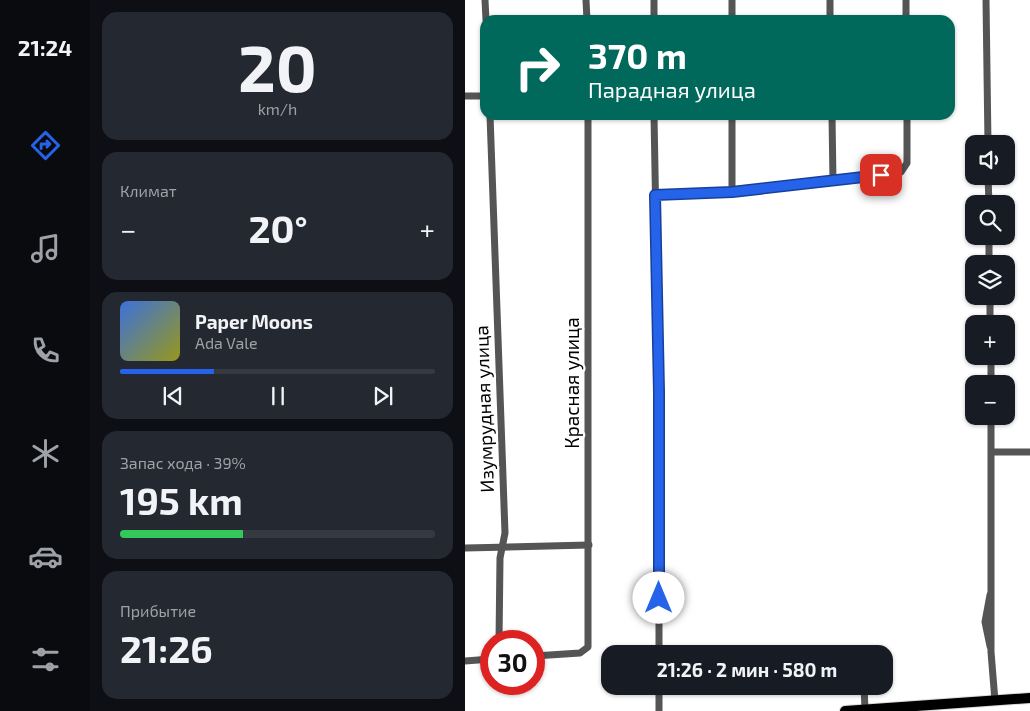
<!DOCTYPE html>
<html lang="ru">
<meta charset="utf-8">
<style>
body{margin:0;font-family:"Exo 2",sans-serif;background:#242831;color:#f1f3f6;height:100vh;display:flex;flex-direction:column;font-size:19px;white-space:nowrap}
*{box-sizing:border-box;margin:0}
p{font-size:16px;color:#9ea1a6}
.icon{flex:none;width:28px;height:28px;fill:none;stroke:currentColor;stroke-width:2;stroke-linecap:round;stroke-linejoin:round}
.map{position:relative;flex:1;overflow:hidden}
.sheet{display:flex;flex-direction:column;gap:12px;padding:12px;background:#0d0f14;width:375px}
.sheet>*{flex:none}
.top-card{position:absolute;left:15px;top:15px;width:475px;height:105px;border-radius:15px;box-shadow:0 1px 4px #0004;background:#00695c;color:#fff;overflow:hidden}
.buttons{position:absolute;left:500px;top:135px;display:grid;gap:10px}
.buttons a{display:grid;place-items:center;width:50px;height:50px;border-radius:10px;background:#171b24;box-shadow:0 1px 4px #0004;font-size:25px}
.speed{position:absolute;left:15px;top:630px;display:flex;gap:10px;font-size:25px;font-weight:700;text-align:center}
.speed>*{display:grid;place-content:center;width:65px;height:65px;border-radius:50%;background:#171b24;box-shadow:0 1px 4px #0004;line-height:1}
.speed .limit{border:8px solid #d22;background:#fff;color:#111}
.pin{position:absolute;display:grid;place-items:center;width:42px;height:42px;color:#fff;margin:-21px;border-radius:10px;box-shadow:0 2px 8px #0006}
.me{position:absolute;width:55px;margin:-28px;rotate:0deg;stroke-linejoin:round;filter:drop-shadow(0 0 4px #0008)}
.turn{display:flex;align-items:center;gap:18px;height:105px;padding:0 25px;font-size:22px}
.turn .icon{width:65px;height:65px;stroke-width:2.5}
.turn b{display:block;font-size:35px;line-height:42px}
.big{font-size:38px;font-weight:700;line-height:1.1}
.sheet .tile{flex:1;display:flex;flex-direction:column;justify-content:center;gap:8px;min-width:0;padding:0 18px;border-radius:15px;background:#242831}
.sheet .dial{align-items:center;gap:0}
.dial b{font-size:65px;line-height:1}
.song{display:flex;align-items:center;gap:15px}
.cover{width:60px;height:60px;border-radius:8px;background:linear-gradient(135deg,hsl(220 70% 55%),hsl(60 70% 35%))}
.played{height:5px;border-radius:2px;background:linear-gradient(90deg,#2563eb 30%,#363941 30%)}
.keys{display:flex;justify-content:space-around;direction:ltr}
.heat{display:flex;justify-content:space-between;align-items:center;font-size:28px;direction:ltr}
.charge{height:8px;border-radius:4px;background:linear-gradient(90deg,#34c759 39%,#363941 0)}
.trip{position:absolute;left:136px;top:645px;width:292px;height:50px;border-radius:15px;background:#171b24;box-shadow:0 1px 4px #0004;font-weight:700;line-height:50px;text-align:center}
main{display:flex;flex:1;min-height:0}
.tabs{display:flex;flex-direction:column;width:90px;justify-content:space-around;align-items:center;background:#090b0e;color:#9ea1a6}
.tabs .icon{width:35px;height:35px}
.tabs .selected{color:#2563eb}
.tabs b{font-size:22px;color:#f1f3f6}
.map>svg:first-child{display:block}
</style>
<main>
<nav class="tabs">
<b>21:24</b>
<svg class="icon selected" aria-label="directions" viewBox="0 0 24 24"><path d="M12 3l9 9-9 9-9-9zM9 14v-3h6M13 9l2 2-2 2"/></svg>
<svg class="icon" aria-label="music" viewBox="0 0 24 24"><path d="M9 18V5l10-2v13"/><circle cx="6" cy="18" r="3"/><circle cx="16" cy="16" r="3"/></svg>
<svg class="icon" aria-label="phone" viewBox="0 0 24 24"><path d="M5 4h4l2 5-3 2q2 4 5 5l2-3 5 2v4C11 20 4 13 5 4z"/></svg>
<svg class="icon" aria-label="climate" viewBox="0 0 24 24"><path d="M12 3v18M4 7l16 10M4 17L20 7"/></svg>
<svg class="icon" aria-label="car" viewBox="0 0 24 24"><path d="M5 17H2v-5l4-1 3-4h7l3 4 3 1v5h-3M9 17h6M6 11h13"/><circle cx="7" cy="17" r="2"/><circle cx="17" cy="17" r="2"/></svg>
<svg class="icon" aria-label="filters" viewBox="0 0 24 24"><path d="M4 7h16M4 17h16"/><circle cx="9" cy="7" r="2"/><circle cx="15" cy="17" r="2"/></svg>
</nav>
<section class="sheet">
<div class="tile dial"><b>20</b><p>km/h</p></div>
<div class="tile"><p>Климат</p>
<div class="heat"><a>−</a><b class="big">20°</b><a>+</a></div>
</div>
<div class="tile">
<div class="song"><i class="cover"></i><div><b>Paper Moons</b><p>Ada Vale</p></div></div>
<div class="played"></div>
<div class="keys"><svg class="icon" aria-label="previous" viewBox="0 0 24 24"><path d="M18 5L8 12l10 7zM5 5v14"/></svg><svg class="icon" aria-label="pause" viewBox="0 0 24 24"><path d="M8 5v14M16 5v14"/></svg><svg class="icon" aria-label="next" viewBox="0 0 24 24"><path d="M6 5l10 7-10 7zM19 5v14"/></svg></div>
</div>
<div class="tile"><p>Запас хода · 39%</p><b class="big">195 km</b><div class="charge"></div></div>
<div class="tile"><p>Прибытие</p><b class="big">21:26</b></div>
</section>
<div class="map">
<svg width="565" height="711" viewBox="0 0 565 711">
<rect width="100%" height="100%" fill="#fff"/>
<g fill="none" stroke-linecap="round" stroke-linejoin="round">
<g stroke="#dbdbdb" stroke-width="12">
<polyline id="primary" points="380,711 565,698"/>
</g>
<g stroke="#555" stroke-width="7">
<polyline points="20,0 21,20"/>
<polyline points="121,0 122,20"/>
<polyline points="189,0 189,20"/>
<polyline points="267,0 267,20"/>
<polyline points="365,0 365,20"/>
<polyline points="441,0 441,20"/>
<polyline points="521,0 523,144"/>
<polyline points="0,96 20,96"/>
<polyline points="25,115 40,533 35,558 34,641"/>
<polyline points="189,115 194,392 194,654"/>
<polyline points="267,115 267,192"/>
<polyline points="367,115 368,182"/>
<polyline points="523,176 524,204"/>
<polyline points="190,195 267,192 436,172 442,163 442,115"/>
<polyline points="524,236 524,264"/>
<polyline points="525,296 525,324"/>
<polyline points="526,356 526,384"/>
<polyline points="526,416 526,652 530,701"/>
<polyline points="527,452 565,452"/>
<polyline points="0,548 124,545"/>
<polyline points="525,646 520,622 525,595"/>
<polyline points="69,656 115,653 123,647 123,115"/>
<polyline points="0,661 26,659"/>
<polyline points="399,686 400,710"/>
<polyline points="194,711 194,686"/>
</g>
<use href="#primary" stroke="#000" stroke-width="10"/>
</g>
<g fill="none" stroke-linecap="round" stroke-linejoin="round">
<g stroke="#184099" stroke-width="12">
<polyline id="route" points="194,598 194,392 190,195 267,192 416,175"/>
</g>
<use href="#route" stroke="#2563eb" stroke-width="9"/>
</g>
<g text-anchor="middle" stroke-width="4.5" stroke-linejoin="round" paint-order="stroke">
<g font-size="19" fill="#000" stroke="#fff">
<text transform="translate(107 383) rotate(-90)" y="7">Красная улица</text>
<text transform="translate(19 409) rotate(-92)" y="7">Изумрудная улица</text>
</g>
</g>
</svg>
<div class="buttons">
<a><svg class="icon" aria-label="sound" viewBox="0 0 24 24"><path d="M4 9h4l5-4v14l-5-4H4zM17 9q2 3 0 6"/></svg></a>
<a><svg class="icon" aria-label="search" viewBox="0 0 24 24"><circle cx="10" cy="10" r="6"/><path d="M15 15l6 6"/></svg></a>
<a><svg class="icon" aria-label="layers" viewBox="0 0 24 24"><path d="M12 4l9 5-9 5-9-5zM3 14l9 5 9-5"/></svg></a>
<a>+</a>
<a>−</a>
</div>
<div class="speed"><div class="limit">30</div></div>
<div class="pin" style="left:416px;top:175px;background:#d93025"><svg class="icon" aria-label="arrive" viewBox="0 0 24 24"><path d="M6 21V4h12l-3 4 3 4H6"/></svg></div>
<svg class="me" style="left:194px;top:598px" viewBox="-20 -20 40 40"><circle r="19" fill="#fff"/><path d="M0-13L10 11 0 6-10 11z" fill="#2563eb"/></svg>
<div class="trip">21:26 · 2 мин · 580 m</div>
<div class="top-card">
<div class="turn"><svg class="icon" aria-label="right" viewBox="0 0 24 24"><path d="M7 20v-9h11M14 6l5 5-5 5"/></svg><div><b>370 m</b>Парадная улица</div></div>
</div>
</div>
</main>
